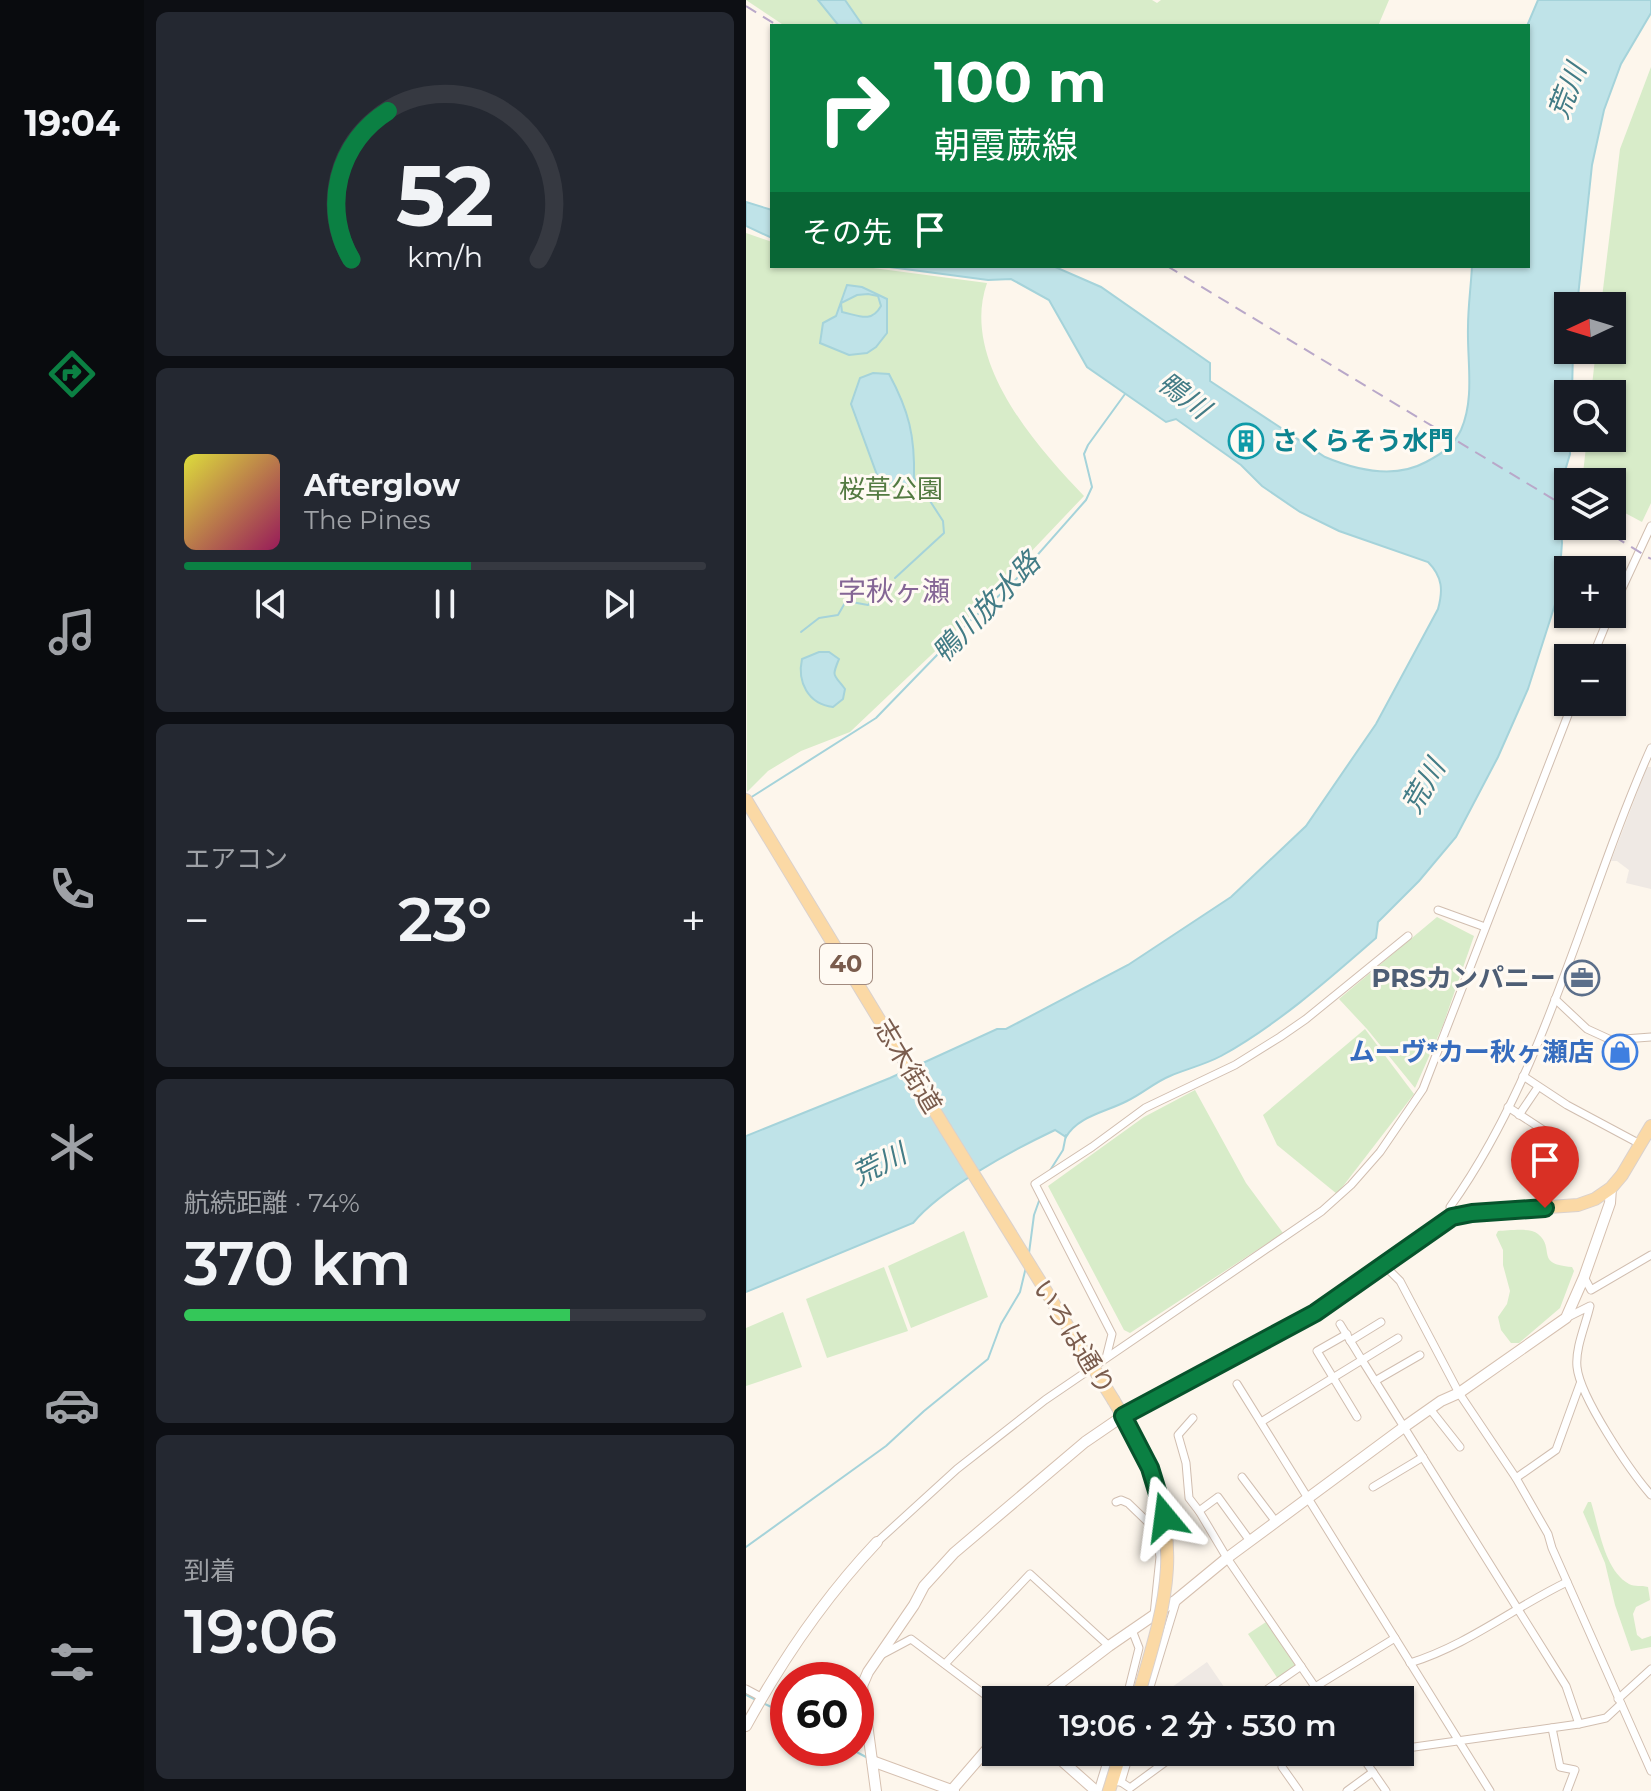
<!DOCTYPE html>
<html lang="ja">
<meta charset="utf-8">
<style>
body{margin:0;font-family:Montserrat,"Noto Sans JP",sans-serif;background:#242831;color:#f1f3f6;height:100vh;display:flex;flex-direction:column;font-size:30px;white-space:nowrap}
*{box-sizing:border-box;margin:0}
p{font-size:26px;color:#9ea1a6}
.icon{flex:none;width:44px;height:44px;fill:none;stroke:currentColor;stroke-width:2;stroke-linecap:round;stroke-linejoin:round}
.map{position:relative;flex:1;overflow:hidden}
.side{display:flex;flex-direction:column;gap:12px;padding:12px;background:#0d0f14;width:602px}
.side>*{flex:none}
.banner{position:absolute;left:24px;top:24px;width:760px;height:244px;border-radius:0px;box-shadow:0 2px 6px #0004;background:#0b8043;color:#fff;overflow:hidden}
.needle{width:52px;rotate:266deg}
.buttons{position:absolute;left:808px;top:292px;display:grid;gap:16px}
.buttons a{display:grid;place-items:center;width:72px;height:72px;border-radius:0px;background:#171b24;box-shadow:0 2px 6px #0004;font-size:40px}
.speed{position:absolute;left:24px;top:1662px;display:flex;gap:16px;font-size:40px;font-weight:700;text-align:center}
.speed>*{display:grid;place-content:center;width:104px;height:104px;border-radius:50%;background:#171b24;box-shadow:0 2px 6px #0004;line-height:1}
.speed .limit{border:12px solid #d22;background:#fff;color:#111}
.pin{position:absolute;display:grid;place-items:center;width:68px;height:68px;color:#fff;margin:-82px -34px;border-radius:50% 50% 50% 0;rotate:-45deg;box-shadow:0 0 8px #0007}
.pin .icon{rotate:45deg}
.me{position:absolute;width:88px;margin:-44px;rotate:344deg;stroke-linejoin:round;filter:drop-shadow(0 0 6px #0008)}
.turn{display:flex;align-items:center;gap:28px;height:168px;padding:0 32px;font-size:36px}
.turn .icon{width:104px;height:104px;stroke-width:2.5}
.turn b{display:block;font-size:56px;line-height:68px}
.then{display:flex;align-items:center;height:76px;padding:0 32px;background:#0003;gap:16px;font-size:30px}
.big{font-size:60px;font-weight:600;line-height:1.1}
.side .widget{flex:1;display:flex;flex-direction:column;justify-content:center;gap:12px;min-width:0;padding:0 28px;border-radius:12px;background:#242831}
.side .dial{align-items:center;gap:0}
.dial svg{height:208px;overflow:visible;fill:none;stroke:#363941;stroke-width:7;stroke-linecap:round;text-anchor:middle}
.dial text{fill:#f1f3f6;stroke:none}
.song{display:flex;align-items:center;gap:24px}
.cover{width:96px;height:96px;border-radius:12px;background:linear-gradient(135deg,hsl(60 70% 55%),hsl(330 70% 35%))}
.played{height:8px;border-radius:4px;background:linear-gradient(90deg,#0b8043 55%,#363941 55%)}
.keys{display:flex;justify-content:space-around;direction:ltr}
.heat{display:flex;justify-content:space-between;align-items:center;font-size:44px;direction:ltr}
.charge{height:12px;border-radius:6px;background:linear-gradient(90deg,#34c759 74%,#363941 0)}
.trip{position:absolute;left:236px;top:1686px;width:432px;height:80px;border-radius:0px;background:#171b24;box-shadow:0 2px 6px #0004;font-weight:600;line-height:80px;text-align:center}
main{display:flex;flex:1;min-height:0}
.menu{display:flex;flex-direction:column;width:144px;justify-content:space-around;align-items:center;background:#090b0e;color:#9ea1a6}
.menu .icon{width:56px;height:56px}
.menu .selected{color:#0b8043}
.menu b{font-size:36px;color:#f1f3f6}
.map>svg:first-child{display:block}
</style>
<main>
<nav class="menu">
<b>19:04</b>
<svg class="icon selected" aria-label="directions" viewBox="0 0 24 24"><path d="M12 3l9 9-9 9-9-9zM9 14v-3h6M13 9l2 2-2 2"/></svg>
<svg class="icon" aria-label="music" viewBox="0 0 24 24"><path d="M9 18V5l10-2v13"/><circle cx="6" cy="18" r="3"/><circle cx="16" cy="16" r="3"/></svg>
<svg class="icon" aria-label="phone" viewBox="0 0 24 24"><path d="M5 4h4l2 5-3 2q2 4 5 5l2-3 5 2v4C11 20 4 13 5 4z"/></svg>
<svg class="icon" aria-label="climate" viewBox="0 0 24 24"><path d="M12 3v18M4 7l16 10M4 17L20 7"/></svg>
<svg class="icon" aria-label="car" viewBox="0 0 24 24"><path d="M5 17H2v-5l4-1 3-4h7l3 4 3 1v5h-3M9 17h6M6 11h13"/><circle cx="7" cy="17" r="2"/><circle cx="17" cy="17" r="2"/></svg>
<svg class="icon" aria-label="filters" viewBox="0 0 24 24"><path d="M4 7h16M4 17h16"/><circle cx="9" cy="7" r="2"/><circle cx="15" cy="17" r="2"/></svg>
</nav>
<section class="side">
<div class="widget dial"><svg viewBox="0 0 100 80">
<path d="M14 69A42 42 0 1 1 86 69"/>
<path d="M14 69A42 42 0 0 1 28 12" stroke="#0b8043"/>
<text x="50" y="56" font-size="32" font-weight="700">52</text>
<text x="50" y="72" font-size="11">km/h</text>
</svg></div>
<div class="widget">
<div class="song"><i class="cover"></i><div><b>Afterglow</b><p>The Pines</p></div></div>
<div class="played"></div>
<div class="keys"><svg class="icon" aria-label="previous" viewBox="0 0 24 24"><path d="M18 5L8 12l10 7zM5 5v14"/></svg><svg class="icon" aria-label="pause" viewBox="0 0 24 24"><path d="M8 5v14M16 5v14"/></svg><svg class="icon" aria-label="next" viewBox="0 0 24 24"><path d="M6 5l10 7-10 7zM19 5v14"/></svg></div>
</div>
<div class="widget"><p>エアコン</p>
<div class="heat"><a>−</a><b class="big">23°</b><a>+</a></div>
</div>
<div class="widget"><p>航続距離 · 74%</p><b class="big">370 km</b><div class="charge"></div></div>
<div class="widget"><p>到着</p><b class="big">19:06</b></div>
</section>
<div class="map">
<svg width="905" height="1791" viewBox="0 0 905 1791">
<rect width="100%" height="100%" fill="#fdf6ec"/>
<g fill="#efe9e4">
<polygon points="901,767 905,767 905,889 880,883 883,870 871,861 865,861"/>
<polygon points="461,1662 487,1700 408,1700"/>
</g>
<g fill="#d8ecc9">
<polygon points="0,0 406,0 411,3 415,0 643,0 632,26 39,26"/>
<polygon points="905,67 905,503 896,522 866,506 866,482 836,482 841,438 866,438 866,394 845,394 850,350 866,350 866,306 855,306 874,149"/>
<path d="M0 233 26 242V266H112L241 283C214 360 289 445 338 496L202 639 104 732 55 751 22 771 1 792Z"/>
<polygon points="691,917 728,936 697,1025 669,1088 621,1029 593,999"/>
<polygon points="619,1029 668,1094 591,1194 531,1145 517,1115"/>
<polygon points="449,1090 500,1183 537,1233 384,1333 378,1330 302,1186 398,1117"/>
<polygon points="218,1231 242,1297 165,1328 142,1266"/>
<path d="M752 1231C762 1231 784 1227 792 1234 810 1249 788 1264 826 1267L828 1271 814 1308 773 1343H765L755 1330 752 1317 761 1304 764 1291 757 1265V1250L750 1235Z"/>
<polygon points="138,1267 162,1331 81,1358 60,1299"/>
<polygon points="37,1312 56,1367 0,1386 0,1328"/>
<path d="M842 1502H845C853 1527 858 1570 883 1584 889 1587 895 1585 902 1587L904 1600 890 1607 887 1614 891 1635 896 1639 905 1636V1647L885 1651 869 1605 859 1563 837 1512Z"/>
<polygon points="520,1622 550,1666 532,1679 502,1634"/>
</g>
<g fill="#bfe3e8" stroke="#a5d3da" stroke-width="2" fill-rule="evenodd">
<polygon points="72,0 99,0 117,26 93,26"/>
<path d="M792 0H905V13L875 64 858 110 846 165 831 306H822V350H827L826 394H822L824 454 813 491 816 543 812 595 782 689 752 757 710 837 673 881 632 922 630 938C582 980 531 1025 475 1056 458 1065 440 1069 424 1076 409 1082 396 1094 381 1101 360 1112 332 1116 320 1137L309 1130C267 1150 196 1188 167 1223L0 1292V1136L144 1078 251 1029H260L382 965 485 897 560 826 630 724 692 609C697 591 697 577 682 562L593 531 554 512 516 486 495 465 430 419 420 422 341 367 303 300 265 279 242 280 136 266H307L355 287 464 363V381L579 457C610 470 649 479 680 462 695 454 707 447 715 430 729 398 721 361 722 327 722 307 725 286 726 266H782L781 26Z"/>
<polygon points="0,202 26,210 26,238 0,226"/>
<path d="M101 285 116 287 141 299V333L130 347 121 353 103 355 74 343 77 323 90 316ZM122 294 132 296 135 306C125 324 112 315 96 312L95 303 111 295Z"/>
<path d="M127 373 143 374C163 411 169 436 168 478L156 487 134 483 105 404 114 378Z"/>
<path d="M73 652H83L93 659C85 678 88 674 99 689L97 699 87 707C62 704 51 682 56 659Z"/>
</g>
<g fill="none" stroke-linecap="round" stroke-linejoin="round">
<g stroke="#a5d3da" stroke-width="2">
<polyline points="168,478 180,494"/>
<polyline points="149,578 198,533 197,521 184,501"/>
<polyline points="55,632 73,618 92,615 100,601 122,605 139,589"/>
<polyline points="4,798 130,718 224,621 265,585 340,500 346,487 338,454 342,445 379,394"/>
<polyline points="303,1172 317,1150 320,1135"/>
<polyline points="283,1253 288,1215 293,1201"/>
<polyline points="0,1547 140,1446 178,1411 242,1359 255,1324 274,1292 280,1267"/>
<polyline points="0,1695 10,1700"/>
<polyline points="19,1704 42,1715"/>
<polyline points="103,1748 120,1757"/>
</g>
<g stroke="#d1beb0" stroke-width="9">
<g id="street">
<polyline points="866,610 905,526"/>
<polyline points="846,658 864,614"/>
<polyline points="692,910 739,927"/>
<polyline points="809,999 841,1029 865,1040 905,1037"/>
<polyline points="777,1076 821,1105 894,1144"/>
<polyline points="762,1107 811,1139"/>
<polyline points="773,1115 792,1087"/>
<path d="M706 1217 704 1207C801 1071 838 898 905 748"/>
<polyline points="638,1265 654,1281 713,1393 770,1478 802,1534 806,1548 905,1771"/>
<polyline points="838,1277 845,1290 905,1255"/>
<path d="M820 1318 844 1306C840 1324 829 1348 831 1367 834 1397 884 1471 905 1495"/>
<polyline points="601,1334 571,1351 611,1417"/>
<polyline points="652,1338 616,1360 820,1686 833,1724"/>
<polyline points="604,1341 635,1322"/>
<polyline points="360,1358 366,1334 289,1184 346,1147 399,1108 489,1065 534,1037 560,1019 662,936"/>
<polyline points="629,1381 674,1355"/>
<polyline points="491,1384 744,1791"/>
<polyline points="684,1409 714,1447"/>
<polyline points="447,1418 432,1435 440,1463 443,1498 453,1511"/>
<polyline points="515,1422 616,1360 594,1324"/>
<polyline points="496,1477 530,1522"/>
<polyline points="770,1478 810,1450 834,1384"/>
<polyline points="627,1487 677,1457"/>
<polyline points="370,1502 375,1500 382,1503 410,1530 414,1557 408,1615"/>
<polyline points="504,1541 472,1497 453,1511 481,1558 578,1700"/>
<polyline points="131,1542 211,1469 299,1400 576,1211 605,1185 634,1152 677,1089 827,702"/>
<polyline points="135,1655 165,1639 250,1703"/>
<path d="M664 1663C722 1645 767 1608 821 1582"/>
<polyline points="199,1664 284,1574 363,1646"/>
<polyline points="569,1687 649,1638"/>
<polyline points="0,1689 15,1697"/>
<polyline points="872,1699 905,1669"/>
<polyline points="380,1700 393,1648 386,1630"/>
<polyline points="400,1700 430,1602"/>
<polyline points="506,1700 555,1666"/>
<polyline points="806,1728 814,1767 829,1770 821,1791"/>
<polyline points="654,1749 833,1724 860,1718 875,1704"/>
<polyline points="613,1752 640,1791"/>
<polyline points="615,1755 634,1752"/>
<polyline points="536,1767 553,1791"/>
<polyline points="373,1782 375,1782 384,1752"/>
<polyline points="375,1782 384,1788 433,1752"/>
<polyline points="352,1791 364,1752"/>
<polyline points="601,1791 627,1772"/>
</g>
</g>
<g stroke="#d6c0b0" stroke-width="12">
<g id="secondary">
<polyline points="292,1700 363,1646 430,1600 481,1558 658,1427 695,1401 713,1393 820,1318 838,1277 864,1203 865,1188"/>
<path d="M0 1726C36 1660 79 1597 131 1542"/>
<polyline points="306,1752 350,1791"/>
<polyline points="126,1761 208,1791"/>
<polyline points="130,1791 116,1686 122,1672 168,1605 178,1586 208,1553 339,1442 377,1416"/>
<polyline points="205,1791 250,1739"/>
</g>
</g>
<g stroke="#dad1cd" stroke-width="14">
<g id="primary">
<polyline points="0,800 199,1128"/>
<polyline points="368,1401 394,1446"/>
<polyline points="377,1416 569,1313 706,1217 734,1212 832,1205 849,1199 865,1188 876,1175 905,1126"/>
<polyline points="363,1791 375,1752"/>
</g>
</g>
<use href="#street" stroke="#fff" stroke-width="7"/>
<use href="#secondary" stroke="#fff" stroke-width="10"/>
<use href="#primary" stroke="#fbd9a5" stroke-width="12"/>
<g stroke="#b9a8c9" stroke-width="2" stroke-dasharray="12 8" stroke-linecap="butt">
<polyline points="0,6 32,26"/>
<polyline points="421,266 822,508"/>
<polyline points="851,526 905,559"/>
</g>
<g stroke="#dad1cd" stroke-width="14" stroke-linecap="butt">
<g id="primary-bridge">
<polyline points="199,1128 368,1401"/>
<path d="M391 1700C420 1602 440 1545 394 1446"/>
</g>
</g>
<use href="#primary-bridge" stroke="#fbd9a5" stroke-width="12"/>
</g>
<g fill="none" stroke-linecap="round" stroke-linejoin="round">
<g stroke="#07532c" stroke-width="20">
<polyline id="route" points="419,1517 404,1468 377,1416 569,1313 706,1217 726,1213 799,1208"/>
</g>
<use href="#route" stroke="#0b8043" stroke-width="14"/>
</g>
<defs>
<g id="building-ring" transform="scale(1.8)"><circle r="9.5" fill="#fffaf3" stroke="#0f9aa8" stroke-width="1.5"/><path d="M-4-6H4V6H1V3H-1V6H-4ZM-2.5-4.3h1.7v1.8h-1.7ZM.8-4.3h1.7v1.8H.8ZM-2.5-1h1.7V.8h-1.7ZM.8-1h1.7V.8H.8Z" fill="#0f9aa8"/></g>
<g id="office-ring" transform="scale(1.8)"><circle r="9.5" fill="#fffaf3" stroke="#5c6f8a" stroke-width="1.5"/><path d="M-6-3h4V-5.5h4V-3h4V5H-6ZM-1-4.5V-3h2v-1.5ZM-6 0V1H6V0Z" fill="#5c6f8a"/></g>
<g id="shop-ring" transform="scale(1.8)"><circle r="9.5" fill="#fffaf3" stroke="#3f7fe0" stroke-width="1.5"/><path d="M-5-2.5h2.3a2.7 3.5 0 0 1 5.4 0H5L5.5 6h-11ZM-1.5-2.5h3a1.5 2.3 0 0 0-3 0Z" fill="#3f7fe0"/></g>
</defs>
<g fill-rule="evenodd">
<use href="#building-ring" x="500" y="441"/>
<use href="#office-ring" x="836" y="978"/>
<use href="#shop-ring" x="874" y="1052"/>
</g>
<g text-anchor="middle" stroke-width="6" stroke-linejoin="round" paint-order="stroke">
<rect fill="#fffaf3" stroke="#a28b7f" stroke-width="2" x="74" y="944" width="52" height="40" rx="6"/>
<g font-size="24" font-weight="bold" fill="#7a5c4d">
<text x="100" y="972">40</text>
</g>
<g font-size="26" font-weight="bold" fill="#0d838f" stroke="#fffaf3" text-anchor="start">
<text x="526" y="450">さくらそう水門</text>
</g>
<g font-size="26" fill="#537a41" stroke="#fffaf3">
<text x="145" y="498">桜草公園</text>
</g>
<g font-size="26" font-weight="bold" fill="#4e5e75" stroke="#fffaf3" text-anchor="end">
<text x="810" y="987">PRSカンパニー</text>
</g>
<g font-size="26" font-weight="bold" fill="#366cbe" stroke="#fffaf3" text-anchor="end">
<text x="848" y="1061">ムーヴ*カー秋ヶ瀬店</text>
</g>
<g font-size="26" fill="#7a5c4d" stroke="#fffaf3">
<text transform="translate(162 1066) rotate(59)" y="9">志木街道</text>
<text transform="translate(328 1337) rotate(58)" y="9">いろは通り</text>
</g>
<g font-size="28" font-style="italic" fill="#437c86" stroke="#fffaf3">
<text transform="translate(821 91) rotate(-69)" y="10">荒川</text>
<text transform="translate(438 395) rotate(37)" y="10">鴨川</text>
<text transform="translate(240 607) rotate(-46)" y="10">鴨川放水路</text>
<text transform="translate(677 786) rotate(-60)" y="10">荒川</text>
<text transform="translate(133 1164) rotate(-27)" y="10">荒川</text>
</g>
<g font-size="28" fill="#846695" stroke="#fffaf3">
<text x="148" y="601">字秋ヶ瀬</text>
</g>
</g>
</svg>
<div class="buttons">
<a><svg class="needle" viewBox="-14 -14 28 28"><path d="M0-13l5 13h-10z" fill="#e53935"/><path d="M0 13l5-13h-10z" fill="#9ea1a6"/></svg></a>
<a><svg class="icon" aria-label="search" viewBox="0 0 24 24"><circle cx="10" cy="10" r="6"/><path d="M15 15l6 6"/></svg></a>
<a><svg class="icon" aria-label="layers" viewBox="0 0 24 24"><path d="M12 4l9 5-9 5-9-5zM3 14l9 5 9-5"/></svg></a>
<a>+</a>
<a>−</a>
</div>
<div class="speed"><div class="limit">60</div></div>
<div class="pin" style="left:799px;top:1208px;background:#d93025"><svg class="icon" aria-label="arrive" viewBox="0 0 24 24"><path d="M6 21V4h12l-3 4 3 4H6"/></svg></div>
<svg class="me" style="left:419px;top:1517px" viewBox="-20 -20 40 40"><path d="M0-17L14 15 0 8-14 15z" fill="#0b8043" stroke="#fff" stroke-width="4"/></svg>
<div class="trip">19:06 · 2 分 · 530 m</div>
<div class="banner">
<div class="turn"><svg class="icon" aria-label="right" viewBox="0 0 24 24"><path d="M7 20v-9h11M14 6l5 5-5 5"/></svg><div><b>100 m</b>朝霞蕨線</div></div>
<div class="then">その先<svg class="icon" aria-label="arrive" viewBox="0 0 24 24"><path d="M6 21V4h12l-3 4 3 4H6"/></svg></div>
</div>
</div>
</main>
